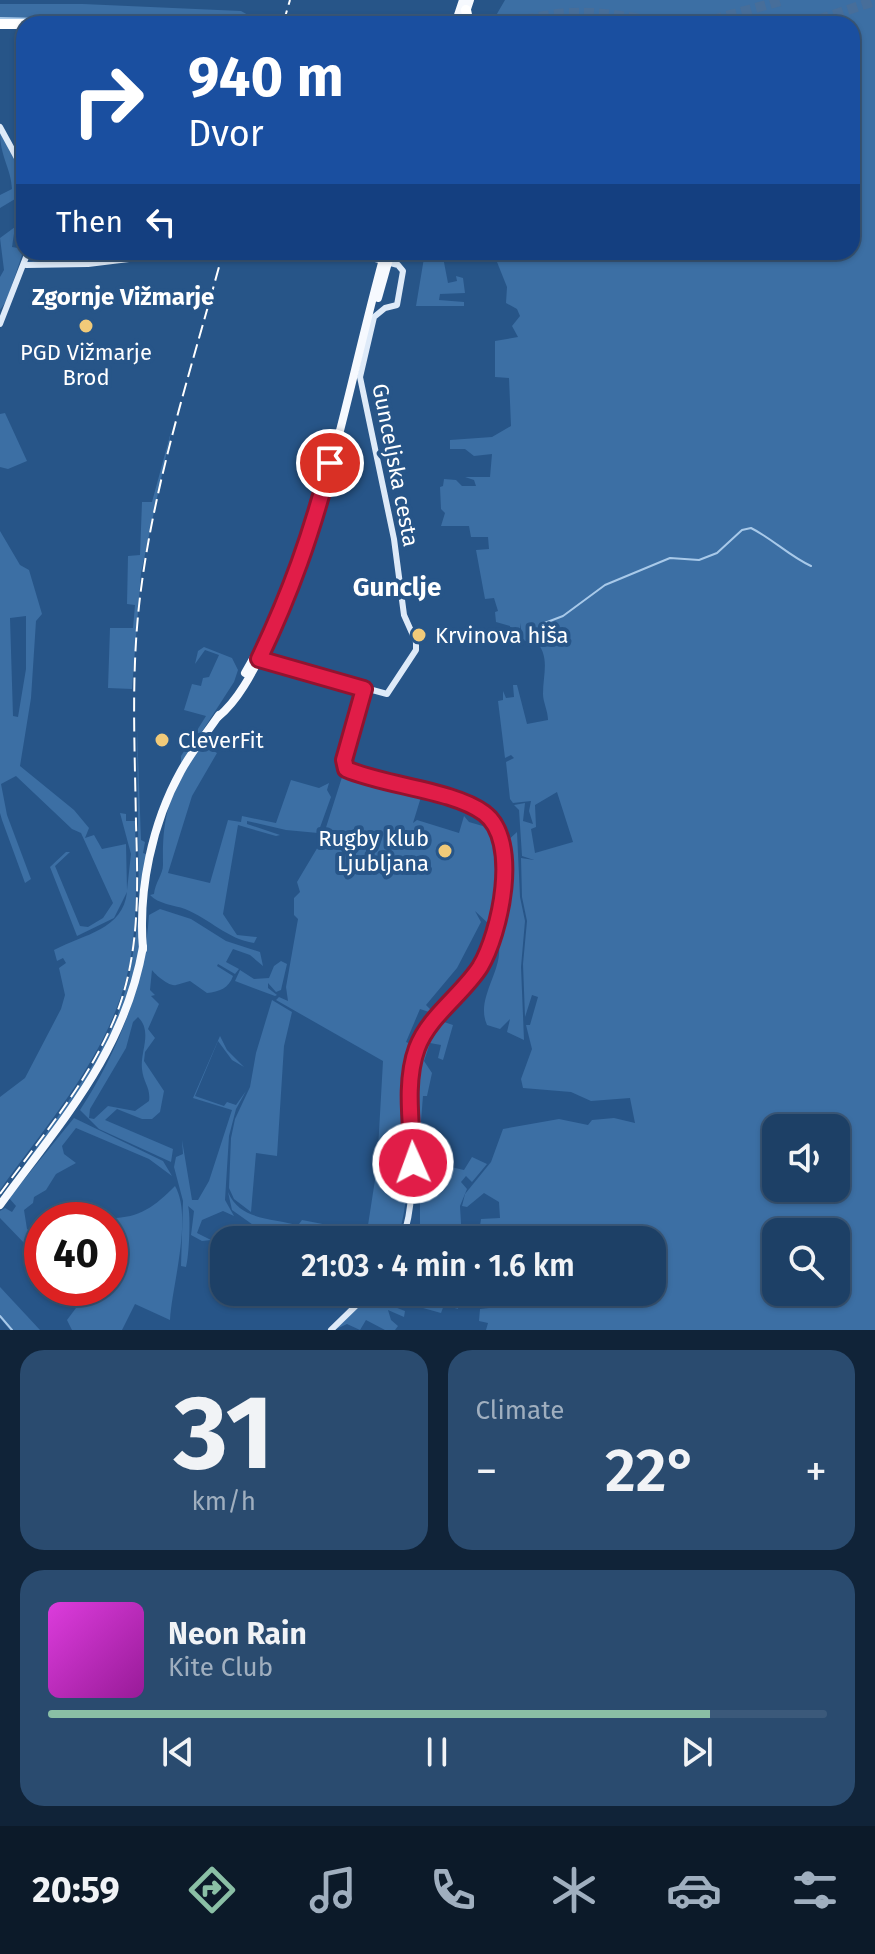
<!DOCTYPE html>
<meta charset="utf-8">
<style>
body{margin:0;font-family:"Fira Sans",sans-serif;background:#2a4b6f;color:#f1f3f6;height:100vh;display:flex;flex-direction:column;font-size:30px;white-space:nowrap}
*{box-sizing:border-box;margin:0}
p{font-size:26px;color:#a0afbf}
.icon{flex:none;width:44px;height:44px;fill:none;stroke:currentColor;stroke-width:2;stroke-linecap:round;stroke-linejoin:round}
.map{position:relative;height:1330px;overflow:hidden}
.sheet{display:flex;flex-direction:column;gap:20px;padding:20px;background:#102338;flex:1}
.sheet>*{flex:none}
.guide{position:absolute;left:16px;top:16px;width:844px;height:244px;border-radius:24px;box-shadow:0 2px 6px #0004,0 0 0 2px #3b597a;background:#1a4fa0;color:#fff;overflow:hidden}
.fabs{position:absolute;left:762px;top:1114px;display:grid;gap:16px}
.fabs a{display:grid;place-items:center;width:88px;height:88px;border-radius:16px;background:#1d4066;box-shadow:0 2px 6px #0004,0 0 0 2px #3b597a;font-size:40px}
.speed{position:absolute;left:24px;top:1202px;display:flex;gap:16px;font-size:40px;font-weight:700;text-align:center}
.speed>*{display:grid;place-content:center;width:104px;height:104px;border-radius:50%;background:#1d4066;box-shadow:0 2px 6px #0004,0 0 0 2px #3b597a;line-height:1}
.speed .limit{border:12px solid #d22;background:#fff;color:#111}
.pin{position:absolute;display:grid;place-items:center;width:68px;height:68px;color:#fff;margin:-34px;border:4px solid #fff;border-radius:50%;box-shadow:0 2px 8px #0007}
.me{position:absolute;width:88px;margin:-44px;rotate:358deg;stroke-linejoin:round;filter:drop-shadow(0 0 6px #0008)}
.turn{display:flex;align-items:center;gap:28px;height:168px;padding:0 40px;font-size:36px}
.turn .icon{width:104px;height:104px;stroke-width:2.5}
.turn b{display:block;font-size:56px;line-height:68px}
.then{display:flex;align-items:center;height:76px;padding:0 40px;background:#0003;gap:16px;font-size:30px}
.big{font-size:60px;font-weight:600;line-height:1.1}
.sheet .widget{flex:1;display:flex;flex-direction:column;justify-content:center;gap:12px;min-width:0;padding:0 28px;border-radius:24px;background:#2a4b6f}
.sheet .dial{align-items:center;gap:0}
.dial b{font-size:104px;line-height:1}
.song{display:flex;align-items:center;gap:24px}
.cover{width:96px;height:96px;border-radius:12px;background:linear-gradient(135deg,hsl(300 70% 55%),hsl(300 70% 35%))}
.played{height:8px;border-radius:4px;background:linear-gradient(90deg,#8abfa5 85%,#3b597a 85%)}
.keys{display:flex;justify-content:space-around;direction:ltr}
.heat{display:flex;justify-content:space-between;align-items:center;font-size:44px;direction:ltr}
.sheet .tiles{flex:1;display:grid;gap:20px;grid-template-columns:1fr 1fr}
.widget:last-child{grid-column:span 2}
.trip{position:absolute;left:210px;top:1226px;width:456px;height:80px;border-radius:24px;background:#1d4066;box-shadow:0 2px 6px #0004,0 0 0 2px #3b597a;font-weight:600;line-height:80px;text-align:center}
.menu{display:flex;height:128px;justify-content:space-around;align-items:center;background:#0c1a29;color:#a0afbf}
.menu .icon{width:56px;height:56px}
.menu .on{color:#8abfa5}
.menu b{font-size:36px;color:#f1f3f6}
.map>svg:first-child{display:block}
</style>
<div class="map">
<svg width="875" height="1330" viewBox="0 0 875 1330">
<rect width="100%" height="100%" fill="#275588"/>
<g fill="#3c6fa4" fill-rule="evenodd">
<path d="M505 0H875V1330H486L488 1323 479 1321 480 1309 489 1308V1292H652V1240H465L466 1234 479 1233 481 1219 500 1218 499 1202 484 1193 467 1207 462 1206 465 1194 491 1162 503 1129 559 1119 588 1125 592 1120 614 1118 635 1123 630 1098 591 1101 571 1092 523 1088 521 1079 532 1049 526 1025H530L538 997 532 995 525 1017 523 964 527 921 522 897 521 858 534 860 522 856 519 810 514 805 525 803 523 821 533 824 529 811 531 801 513 803 510 799 506 762 514 758 511 755 505 758 498 701 503 700V691L506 698 514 697 513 685H517L527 724 548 720C548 711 543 702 543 694 543 672 551 657 534 638L528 642 521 639V623L519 635 511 639 510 626 496 622 495 612 498 611 494 598 485 599 476 550 489 549 488 537H471L469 526H441L445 513 441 509 440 487 443 486 444 479 456 480 462 486H476L474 480 465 477H490L492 454 474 456 465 449H450V440L492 437 511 426 509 378 495 377V341L518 337 512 326 520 316 517 309 506 303 507 287 493 252H852V24H491ZM557 792 573 842 535 853 531 829 536 827 535 805ZM776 1128H836V1188H776ZM776 1232H836V1292H776Z"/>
<polygon points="0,4 83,4 241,11 248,15 252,24 0,19"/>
<path d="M0 132 20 168 24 192 16 193 15 199 0 208V195L12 189C11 168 0 157 0 132Z"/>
<polygon points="15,227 12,247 24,249 7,300 0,310 0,277 4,270 0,238"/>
<polygon points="425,252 442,252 448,283 457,281 456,276 463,278 465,293 440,294 439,300 464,302 464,306 416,306"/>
<polygon points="5,413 27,461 8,469 0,467 0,414"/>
<polygon points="172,428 141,573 132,689 108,688 110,628 133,628 135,605 127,604 128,556 140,555 142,502 152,502"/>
<path d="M0 531 20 565 29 570 42 614 36 621 31 698 20 766 74 810 89 828 85 838 94 835 102 849 126 844 127 890 131 854 120 813 126 814V821H135C136 866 138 911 131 956 116 1047 52 1117 0 1190V1097L25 1078 61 1009 65 995 59 968 66 963 63 958 57 961 54 950C84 934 123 930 127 892L114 918 77 936 50 867 66 852H70L55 866 80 926 88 927 103 918 113 903 81 833 72 829 16 776 1 784 7 815 31 879 25 883 2 820 0 813ZM26 616V669L18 717 13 716 10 618Z"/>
<polygon points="204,647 232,658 238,670 234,682 181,764 181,756 206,716 184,710 192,684 201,686 203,678 209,677 219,655 205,650 195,664 198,651"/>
<path d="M137 728 141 840 145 842 143 853 146 854C143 902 145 955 129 1001 105 1070 43 1142 0 1201L95 1062 117 1017 129 979 139 914Z"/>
<path d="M201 744 217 753 192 796 168 873 210 883 228 820 241 822 242 816 276 823 291 780 319 788 329 783 327 790 331 797 318 833 286 830 247 821V824L280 835 276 836 238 825 223 914 237 935 257 937 254 943C227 939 210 919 185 909 174 905 158 904 150 895L154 894C155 883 163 874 163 865 162 809 171 793 201 744Z"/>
<path d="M343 774 421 797 413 823 417 820 459 833 464 816 469 822 493 829 499 842 500 862 491 926 475 911 481 922 457 968 426 1005 435 1014 420 1009 406 1042 413 1045C397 1110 419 1176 397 1240L329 1239 299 1224 302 1220 338 1227 366 1238 377 1167 383 1061 276 1000 279 997 288 1001 286 987 298 919 294 915V898L300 892 297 882 322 840Z"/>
<path d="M517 832 520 897 525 921 521 967 524 1040 507 1032 510 1019 500 1029 487 1025C474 996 508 967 497 938L506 842Z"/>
<path d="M160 909 191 919 226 941 260 952 263 966 250 955 233 949 226 962 239 969 235 974 218 964 217 966 233 976C229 988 219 992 207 993L190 981C185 982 181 984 176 985 168 987 153 972 152 970L150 990 155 995 151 996 159 1004 148 1029 155 1038 145 1052 144 1061 164 1091 160 1112 152 1119H142L117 1109 105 1120 173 1149 171 1162 99 1129 80 1110C118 1052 145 984 149 915ZM138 1017C153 1032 140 1051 142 1069 143 1082 151 1088 149 1101L135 1111 108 1106 94 1119 89 1118 90 1109 126 1048 133 1022Z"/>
<polygon points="281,961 287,964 281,990 276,992 268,983 268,988 277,995 275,996 235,981 240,970 254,979 269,978 274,966"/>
<polygon points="272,1000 292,1012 284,1046 277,1156 256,1153 251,1212 234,1199 229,1188 231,1138 235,1119 250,1087 256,1053"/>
<path d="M438 1020 453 1025 443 1060 438 1058 441 1045 430 1043 424 1061 432 1073 427 1096H423L418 1158C411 1137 411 1074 419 1052 422 1040 430 1029 438 1020Z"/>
<path d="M220 1036 227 1050 244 1067 232 1060 218 1041 195 1096 224 1106 227 1102 236 1105 246 1091 236 1109 229 1136 225 1200 234 1216 223 1211 202 1220 197 1233 211 1240 202 1241 191 1235 194 1211 188 1206C191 1215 189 1257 186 1267L181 1266 183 1201 174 1167 176 1157 183 1154 182 1140 192 1200H198L209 1181 232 1110 193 1098Z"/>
<polygon points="74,1118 163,1161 172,1176 149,1159 76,1128 62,1146 64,1154 76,1163 56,1174 46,1190 34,1197 33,1203 24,1210 27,1229 42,1242 39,1250 27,1246 0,1218 0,1211 5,1208 12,1212 16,1206 9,1198"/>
<polygon points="472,1157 487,1164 472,1182 466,1176 461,1182 467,1189 460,1206 462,1240 420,1240 420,1167 435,1172 433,1163 464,1170"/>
<path d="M175 1186C193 1217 172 1285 170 1320L135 1304 122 1330H72L67 1320 91 1288H110V1232L114 1227 107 1218C139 1219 154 1207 175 1186Z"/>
<path d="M228 1192C241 1222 273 1217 299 1226 309 1229 317 1237 327 1240H267L260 1236 259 1229 232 1210Z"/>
<polygon points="0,1287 40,1330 10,1330 0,1318"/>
<polygon points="373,1292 383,1292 382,1295 392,1299 392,1306 405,1311 404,1317 388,1310 391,1320 398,1326 395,1330 385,1330 366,1320 360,1330 347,1324 334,1330"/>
<polygon points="406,1292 458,1292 458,1309 444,1305 441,1313 405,1303"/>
</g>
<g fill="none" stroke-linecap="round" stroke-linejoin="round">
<g stroke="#a8c9e9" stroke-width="2">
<polyline points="0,18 210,23"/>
<path d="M542 624 563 616 605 585 670 558 699 560 717 553 742 530 751 528C773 539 789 556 811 566"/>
<polyline points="0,1316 12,1330"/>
</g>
<g stroke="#476e9a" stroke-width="10" stroke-dasharray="10 5" stroke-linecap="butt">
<path d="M510 24C592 0 617 21 695 24"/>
<polyline points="698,24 784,0"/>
<polyline points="805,24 875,1"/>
</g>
<g stroke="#deeaf8" stroke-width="6">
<polyline points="0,127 24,171"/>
<polyline points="34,252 46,263"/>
<polyline points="26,265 88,264 186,252"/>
<polyline points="0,324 28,252"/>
<polyline points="259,659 387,694 416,650 416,642 404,615 394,539 360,377 374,317 385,308 397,305 403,271 398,265 349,252"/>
<path d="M364 689 344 760 346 769C385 785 489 794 502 837 507 852 504 870 502 885 499 915 494 947 476 971 457 999 425 1020 415 1054 397 1114 425 1179 402 1240"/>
<polyline points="331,1330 370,1292"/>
</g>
<g stroke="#f6f9fe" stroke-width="8">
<polyline points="455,24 463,0"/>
<polyline points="462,24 470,0"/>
<polyline points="378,298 391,252"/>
<polyline points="245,673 262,643"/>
<path d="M218 717C239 700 253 671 265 647 327 524 348 384 385 252"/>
<path d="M143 949C138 890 152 823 181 771 192 751 206 734 219 715"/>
<path d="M0 1205C61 1121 124 1054 143 947"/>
</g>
<g stroke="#fff" stroke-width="10">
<polyline points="466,10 469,24"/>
<polyline points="0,24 83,24"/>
<polyline points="455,24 456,23"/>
</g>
<g stroke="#fff" stroke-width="2" stroke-dasharray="14 6" stroke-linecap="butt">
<polyline points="283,24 290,0"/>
<path d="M0 1194C42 1136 92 1078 118 1010 140 950 138 887 136 824 135 752 131 679 139 606 152 486 192 368 223 252"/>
</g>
</g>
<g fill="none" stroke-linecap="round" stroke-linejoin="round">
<g stroke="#92132f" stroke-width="20">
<path id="route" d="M330 463C311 535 291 592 259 659L364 689 344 760 346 769C385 786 453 790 484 813 521 840 500 934 480 967 462 995 429 1016 417 1048 404 1083 412 1127 413 1163"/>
</g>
<use href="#route" stroke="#e11d48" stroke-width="14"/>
</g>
<g fill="#f1ca79" stroke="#275588" stroke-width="3">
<circle cx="86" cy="326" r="8"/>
<circle cx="419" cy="635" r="8"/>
<circle cx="162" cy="740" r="8"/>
<circle cx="445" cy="851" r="8"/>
</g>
<g text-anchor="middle" stroke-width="8" stroke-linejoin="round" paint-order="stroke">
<g font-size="22" fill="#fff" stroke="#275588" text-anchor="start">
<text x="86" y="360" text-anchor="middle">PGD Vižmarje<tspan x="86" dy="25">Brod</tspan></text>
<text x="435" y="643">Krvinova hiša</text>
<text x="178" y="748">CleverFit</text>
<text x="429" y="846" text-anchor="end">Rugby klub<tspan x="429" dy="25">Ljubljana</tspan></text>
</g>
<g font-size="22" fill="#fff" stroke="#275588">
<text transform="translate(396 465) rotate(79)" y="8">Gunceljska cesta</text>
</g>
<g font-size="24" font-weight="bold" fill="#fff" stroke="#275588">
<text x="123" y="305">Zgornje Vižmarje</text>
</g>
<g font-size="26" font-weight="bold" fill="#fff" stroke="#275588">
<text x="397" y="596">Gunclje</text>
</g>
</g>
</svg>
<div class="fabs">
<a><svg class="icon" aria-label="sound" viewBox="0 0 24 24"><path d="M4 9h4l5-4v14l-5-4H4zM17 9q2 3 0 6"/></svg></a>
<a><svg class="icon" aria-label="search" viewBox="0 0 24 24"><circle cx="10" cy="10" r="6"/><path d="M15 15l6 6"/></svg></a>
</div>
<div class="speed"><div class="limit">40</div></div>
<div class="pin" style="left:330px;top:463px;background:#d93025"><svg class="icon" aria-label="arrive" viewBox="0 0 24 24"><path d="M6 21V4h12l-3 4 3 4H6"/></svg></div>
<svg class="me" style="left:413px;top:1163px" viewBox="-20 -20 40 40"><circle r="17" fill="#e11d48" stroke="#fff" stroke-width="3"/><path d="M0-11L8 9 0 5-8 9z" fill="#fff"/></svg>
<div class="trip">21:03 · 4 min · 1.6 km</div>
<div class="guide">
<div class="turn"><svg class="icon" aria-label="right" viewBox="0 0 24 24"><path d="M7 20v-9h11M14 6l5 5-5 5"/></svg><div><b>940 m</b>Dvor</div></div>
<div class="then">Then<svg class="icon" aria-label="left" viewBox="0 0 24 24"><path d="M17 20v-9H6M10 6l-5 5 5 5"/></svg></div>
</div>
</div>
<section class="sheet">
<div class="tiles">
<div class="widget dial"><b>31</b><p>km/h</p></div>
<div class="widget"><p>Climate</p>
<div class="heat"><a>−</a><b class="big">22°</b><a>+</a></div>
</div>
<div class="widget">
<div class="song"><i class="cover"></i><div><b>Neon Rain</b><p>Kite Club</p></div></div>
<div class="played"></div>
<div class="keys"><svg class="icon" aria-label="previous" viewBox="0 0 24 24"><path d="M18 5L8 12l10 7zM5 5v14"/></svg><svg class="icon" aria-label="pause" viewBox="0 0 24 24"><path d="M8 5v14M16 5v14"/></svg><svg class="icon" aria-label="next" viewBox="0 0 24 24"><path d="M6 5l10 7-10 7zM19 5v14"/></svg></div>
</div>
</div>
</section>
<nav class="menu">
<b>20:59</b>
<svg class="icon on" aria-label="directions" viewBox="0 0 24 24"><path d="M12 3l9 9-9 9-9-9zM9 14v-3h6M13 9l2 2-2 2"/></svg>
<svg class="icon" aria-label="music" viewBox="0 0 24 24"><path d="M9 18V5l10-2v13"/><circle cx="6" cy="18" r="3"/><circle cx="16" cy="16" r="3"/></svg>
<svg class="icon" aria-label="phone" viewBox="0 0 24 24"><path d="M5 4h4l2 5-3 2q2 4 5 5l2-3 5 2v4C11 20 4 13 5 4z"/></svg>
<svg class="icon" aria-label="climate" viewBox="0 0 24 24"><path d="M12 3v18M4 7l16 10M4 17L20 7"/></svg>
<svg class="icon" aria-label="car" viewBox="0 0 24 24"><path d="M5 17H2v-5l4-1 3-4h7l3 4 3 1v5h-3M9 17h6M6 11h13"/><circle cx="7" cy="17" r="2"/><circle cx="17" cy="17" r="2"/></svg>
<svg class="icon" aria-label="filters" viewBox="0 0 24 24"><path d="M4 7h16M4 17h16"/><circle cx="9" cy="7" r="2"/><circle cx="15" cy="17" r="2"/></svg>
</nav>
